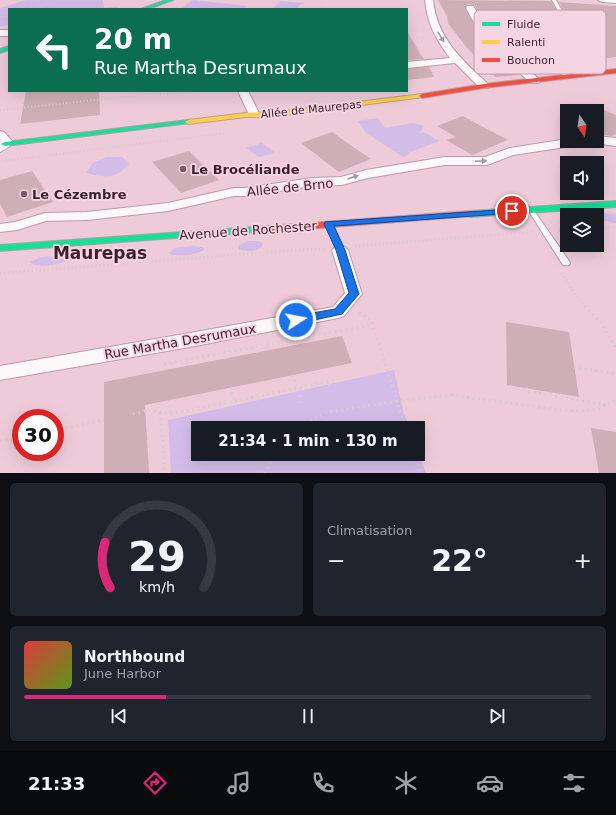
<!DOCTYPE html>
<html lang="fr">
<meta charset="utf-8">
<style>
body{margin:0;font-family:"DejaVu Sans",sans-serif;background:#20242c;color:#f1f3f6;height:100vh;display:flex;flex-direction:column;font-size:15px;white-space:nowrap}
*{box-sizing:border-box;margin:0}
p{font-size:13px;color:#9ea1a6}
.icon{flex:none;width:22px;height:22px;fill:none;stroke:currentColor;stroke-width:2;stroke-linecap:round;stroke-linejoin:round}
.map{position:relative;height:473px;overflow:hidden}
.drawer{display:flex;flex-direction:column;gap:10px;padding:10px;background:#0d0f14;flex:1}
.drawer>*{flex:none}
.top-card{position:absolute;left:8px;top:8px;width:400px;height:84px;border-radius:0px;box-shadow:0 4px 16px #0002;background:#0b6e4f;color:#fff;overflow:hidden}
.needle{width:26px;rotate:167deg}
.fabs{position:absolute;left:560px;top:104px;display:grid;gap:8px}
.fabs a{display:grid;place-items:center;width:44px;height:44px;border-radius:0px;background:#171b24;box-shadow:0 4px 16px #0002;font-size:20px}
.speed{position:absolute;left:12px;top:409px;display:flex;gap:8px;font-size:20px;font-weight:700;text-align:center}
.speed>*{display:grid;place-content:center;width:52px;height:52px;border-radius:50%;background:#171b24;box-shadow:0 4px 16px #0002;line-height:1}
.speed .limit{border:6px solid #d22;background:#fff;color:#111}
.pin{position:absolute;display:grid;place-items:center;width:34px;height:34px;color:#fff;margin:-17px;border:2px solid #fff;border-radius:50%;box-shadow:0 1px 4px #0007}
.me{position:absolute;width:44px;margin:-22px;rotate:79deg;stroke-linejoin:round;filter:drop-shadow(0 0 3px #0008)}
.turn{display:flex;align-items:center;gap:14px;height:84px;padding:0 20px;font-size:18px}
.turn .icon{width:52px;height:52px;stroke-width:2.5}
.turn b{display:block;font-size:28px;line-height:34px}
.big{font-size:30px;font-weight:600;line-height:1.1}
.drawer .tile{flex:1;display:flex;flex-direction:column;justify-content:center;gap:6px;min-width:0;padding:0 14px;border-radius:6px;background:#20242c}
.drawer .dial{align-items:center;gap:0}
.dial svg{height:104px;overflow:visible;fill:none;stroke:#363941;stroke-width:7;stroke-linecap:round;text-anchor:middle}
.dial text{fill:#f1f3f6;stroke:none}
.song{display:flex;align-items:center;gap:12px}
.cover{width:48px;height:48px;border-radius:6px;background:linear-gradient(135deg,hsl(0 70% 55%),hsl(90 70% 35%))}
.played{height:4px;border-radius:2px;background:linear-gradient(90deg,#db2777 25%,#363941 25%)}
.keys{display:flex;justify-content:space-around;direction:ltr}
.heat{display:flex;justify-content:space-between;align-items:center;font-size:22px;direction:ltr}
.drawer .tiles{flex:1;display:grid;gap:10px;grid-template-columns:1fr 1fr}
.tile:last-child{grid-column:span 2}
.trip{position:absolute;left:191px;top:421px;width:234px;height:40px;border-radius:0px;background:#171b24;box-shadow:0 4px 16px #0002;font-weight:600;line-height:40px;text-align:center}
.dock{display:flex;height:64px;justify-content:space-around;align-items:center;background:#090b0e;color:#9ea1a6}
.dock .icon{width:28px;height:28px}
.dock .on{color:#db2777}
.dock b{font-size:18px;color:#f1f3f6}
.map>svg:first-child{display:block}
</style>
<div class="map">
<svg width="616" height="473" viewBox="0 0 616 473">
<rect width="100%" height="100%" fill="#eecbd9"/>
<g fill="#d3bce7">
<polygon points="26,0 103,0 104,8 119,7 112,9 9,9 9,25 0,26 0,8"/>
<polygon points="193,0 194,0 247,6 243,9 181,9"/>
<polygon points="281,1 302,3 296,9 272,9"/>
<polygon points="378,118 385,128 413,123 424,126 419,134 424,132 439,141 408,153 410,154 403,157 365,132 358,121"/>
<polygon points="262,143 275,153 259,157 246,148"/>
<path d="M106 157H122L129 164C116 179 105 178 86 173L93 163Z"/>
<polygon points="602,213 616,214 616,223 598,220 597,216"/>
<path d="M248 241H258L262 243 263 245C258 253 246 252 238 249L239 245Z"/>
<path d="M193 246 202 247 205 249C198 255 176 258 169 253L175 248Z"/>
<path d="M55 256 67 257 69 259C62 265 37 269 30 262L41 257Z"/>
<polygon points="394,370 404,414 410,428 198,428 198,454 418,454 418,451 426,473 171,473 168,420"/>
</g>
<g fill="#ceafb7">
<polygon points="438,0 551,1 557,12 567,15 568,12 562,8 559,2 616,6 616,57 582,61 568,51 586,47 586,42 585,40 561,46 559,45 508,50 494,36 474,5 467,4 465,9 478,31 493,50 519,75 495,77 467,48 448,23 447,16"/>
<polygon points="407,31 421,55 424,59 407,60"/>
<polygon points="429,67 434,77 407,80 407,69"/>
<polygon points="26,91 99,91 100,115 20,124"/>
<polygon points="597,107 616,115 616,134 611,136 597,133"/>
<polygon points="463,116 485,128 508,140 472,155 446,140 456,137 437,126"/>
<polygon points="332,132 353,147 371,159 339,172 301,143"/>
<polygon points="189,151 219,180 181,193 152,162"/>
<polygon points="32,171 53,202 7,217 0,204 0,180"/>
<polygon points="506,322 569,332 579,397 507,385"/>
<polygon points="342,336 352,363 145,405 149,473 104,473 104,382"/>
<polygon points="591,428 616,432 616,473 599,473"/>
</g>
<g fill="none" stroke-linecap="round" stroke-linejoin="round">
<g stroke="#b99ca8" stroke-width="2">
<g id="lane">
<polygon points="552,0 556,0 561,9 567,12 567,14 558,11"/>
<polygon points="581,42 585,42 585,46 548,53 546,56 550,60 571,76 571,78 567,78 546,62 542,56 545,51 581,44"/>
<polygon points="531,208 533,209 569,261 570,263 569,265 563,265 528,210"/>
<polygon points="329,222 332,224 344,250 343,252 340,252 336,250 326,224"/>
</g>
</g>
<g stroke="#b99ca8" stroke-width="2">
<g id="street">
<path d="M425 0H433C437 38 461 59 488 84L489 86 488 88H480L455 63 407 68V62L450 58C436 40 427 23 425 0Z"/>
<polygon points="598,0 616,0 616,3 602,2"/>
<path d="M467 6H473L493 37 510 54 539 79 540 81 539 83H531C505 61 481 39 466 8Z"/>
<rect x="0" y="30" width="9" height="6"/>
<polygon points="238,91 248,91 260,115 258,117 250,117"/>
<polygon points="0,131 4,132 12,141 9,147 0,152"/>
<polygon points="597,136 616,138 616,146 593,143 592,141 597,141"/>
<polygon points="567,139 567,141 585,141 583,144 579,145 513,155 487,165 445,165 368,178 342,185 312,186 245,196 234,196 168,211 87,220 46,221 17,230 0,232 0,224 15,222 45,213 87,212 168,203 234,188 245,188 312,178 341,177 366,170 445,157 485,157 510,148"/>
<polygon points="340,245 345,247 348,250 362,294 344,316 338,318 190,347 0,380 0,366 190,333 333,307 345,293 332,250 335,247"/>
</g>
</g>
<g stroke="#b99ca8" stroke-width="2">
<g id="fast">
<polygon points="166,0 173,0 148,9 141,9"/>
<polygon points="9,46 9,50 0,53 0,49"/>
<polygon points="188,120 190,121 190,123 5,146 1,144 5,142"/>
<polygon points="616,201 616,207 471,217 467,214 471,211"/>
<polygon points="268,226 272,229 271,231 0,251 0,245"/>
</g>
</g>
<g stroke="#b99ca8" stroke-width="2">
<polygon id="slow" points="422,94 425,96 424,97 276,116 246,117 188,124 185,122 188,120 246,113 276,112"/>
</g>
<g stroke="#b99ca8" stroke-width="2">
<g id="jam">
<polygon points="616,69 616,73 484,88 422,98 419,96 422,94 484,84"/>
<polygon points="471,211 475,214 474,216 268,232 264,229 268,226"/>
</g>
</g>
<g stroke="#d7ccd0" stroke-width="1.5" stroke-dasharray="0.5 2" stroke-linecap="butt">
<polyline points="39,0 39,6 68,0"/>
<polyline points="24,9 39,6 43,9"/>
<polyline points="111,9 129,8"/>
<polyline points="317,9 323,0"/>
<polyline points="0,14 9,12"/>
<polyline points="0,17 9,16"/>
<polyline points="496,26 572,26"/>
<polyline points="573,28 578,35"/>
<polyline points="407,32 424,30"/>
<polyline points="426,34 421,41 427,51"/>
<polyline points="416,38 422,38"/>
<polyline points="517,48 538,46"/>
</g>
<g stroke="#d7ccd0" stroke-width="2" stroke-dasharray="1 2.5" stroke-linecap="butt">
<polyline points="0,110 152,94 159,95 198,91"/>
<polyline points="4,161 225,133"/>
</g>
<g stroke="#d7ccd0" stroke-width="2.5" stroke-dasharray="1 3" stroke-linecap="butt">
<polyline points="511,192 514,195"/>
<polyline points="597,228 616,227"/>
<polyline points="559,230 567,230"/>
<polyline points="355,246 532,232"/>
<polyline points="0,273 325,248"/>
<polyline points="562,273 574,293 586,307"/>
</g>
<g stroke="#d7ccd0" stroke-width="3" stroke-dasharray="1.5 4" stroke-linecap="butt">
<polyline points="585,306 601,323 616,348"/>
<polyline points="281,342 373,325"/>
<polyline points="223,353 225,359"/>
<polyline points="574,367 616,374"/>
<polyline points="166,370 165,364 281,342 283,348"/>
<polyline points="292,375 298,388 301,405"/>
<polyline points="231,387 234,401"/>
<polyline points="525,388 526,391 607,405"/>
<polyline points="169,400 171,414"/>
<polyline points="160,413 165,473"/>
<polyline points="133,414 148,410 171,414 337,380"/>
<polyline points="302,428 312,420 328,412 397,401 371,320 359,312"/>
<polyline points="405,428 397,401 452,395 558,410 580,411 597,409 616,400"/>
<polyline points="55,430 104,420"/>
<polyline points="0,441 21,437"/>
<polyline points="414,454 421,473"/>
<polyline points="264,473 276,454"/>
</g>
<use href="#lane" fill="#fcf7f9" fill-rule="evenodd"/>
<use href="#street" fill="#fcf7f9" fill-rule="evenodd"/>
<use href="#fast" fill="#16e098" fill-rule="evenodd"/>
<use href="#slow" fill="#ffcf43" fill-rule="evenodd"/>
<use href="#jam" fill="#f24e42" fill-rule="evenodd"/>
</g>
<defs><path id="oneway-solid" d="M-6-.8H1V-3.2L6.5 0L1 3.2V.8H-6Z"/></defs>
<g fill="#a6969d">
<use href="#oneway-solid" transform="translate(441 37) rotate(59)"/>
<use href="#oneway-solid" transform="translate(481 161) rotate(-2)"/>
<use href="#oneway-solid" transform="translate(353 177) rotate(-19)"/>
</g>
<polygon fill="#1a73e8" stroke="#114b97" points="512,209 515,209 516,211 515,213 334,226 345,250 359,294 342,314 296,324 292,322 290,320 292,317 296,316 335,309 349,293 336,250 324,224 325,222"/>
<g fill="#7b5b69" stroke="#f5d5e1" stroke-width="1.5">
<circle cx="183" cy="169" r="4"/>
<circle cx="24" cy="194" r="4"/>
</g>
<g text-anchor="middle" stroke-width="3.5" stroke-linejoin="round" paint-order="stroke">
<g font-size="11" fill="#3d1f2c" stroke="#f5d5e1">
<text transform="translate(311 109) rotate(-6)" y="4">Allée de Maurepas</text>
</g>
<g font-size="13" font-weight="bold" fill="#3d1f2c" stroke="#f5d5e1" text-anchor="start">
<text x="191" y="174">Le Brocéliande</text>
<text x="32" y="199">Le Cézembre</text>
</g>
<g font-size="13" fill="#3d1f2c" stroke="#f5d5e1">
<text transform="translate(290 187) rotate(-6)" y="5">Allée de Brno</text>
<text transform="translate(248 230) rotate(-4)" y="5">Avenue de Rochester</text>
<text transform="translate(180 341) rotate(-10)" y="5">Rue Martha Desrumaux</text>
</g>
<g font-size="17" font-weight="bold" fill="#3d1f2c" stroke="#f5d5e1">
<text x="100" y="259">Maurepas</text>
</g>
</g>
<rect x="474" y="10" width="132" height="64" rx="6" fill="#f5d5e1" stroke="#be9eab" stroke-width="1"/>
<rect x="482" y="22" width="18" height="4" fill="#16e098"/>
<rect x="482" y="40" width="18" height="4" fill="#ffcf43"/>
<rect x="482" y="58" width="18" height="4" fill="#f24e42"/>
<g font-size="11" fill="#3d1f2c">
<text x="507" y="28">Fluide</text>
<text x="507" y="46">Ralenti</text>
<text x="507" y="64">Bouchon</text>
</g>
</svg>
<div class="fabs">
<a><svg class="needle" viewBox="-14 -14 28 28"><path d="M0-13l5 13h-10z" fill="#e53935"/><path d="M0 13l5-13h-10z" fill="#9ea1a6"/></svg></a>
<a><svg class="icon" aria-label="sound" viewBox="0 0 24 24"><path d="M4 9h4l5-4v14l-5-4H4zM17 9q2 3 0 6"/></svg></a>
<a><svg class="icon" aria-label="layers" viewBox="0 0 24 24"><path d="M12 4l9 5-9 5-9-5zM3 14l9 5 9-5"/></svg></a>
</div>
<div class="speed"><div class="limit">30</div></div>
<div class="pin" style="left:512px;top:211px;background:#d93025"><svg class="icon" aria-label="arrive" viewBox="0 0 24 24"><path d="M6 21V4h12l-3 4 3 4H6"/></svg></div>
<svg class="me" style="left:296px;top:320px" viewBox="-20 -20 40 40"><circle r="17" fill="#1a73e8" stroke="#fff" stroke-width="3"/><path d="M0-11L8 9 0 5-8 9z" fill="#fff"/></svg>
<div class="trip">21:34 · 1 min · 130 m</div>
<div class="top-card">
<div class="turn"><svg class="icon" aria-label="left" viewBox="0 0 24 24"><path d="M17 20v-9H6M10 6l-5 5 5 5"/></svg><div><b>20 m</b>Rue Martha Desrumaux</div></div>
</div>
</div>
<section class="drawer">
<div class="tiles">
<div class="tile dial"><svg viewBox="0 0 100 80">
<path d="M14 69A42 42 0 1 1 86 69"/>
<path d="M14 69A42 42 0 0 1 10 34" stroke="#db2777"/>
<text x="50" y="56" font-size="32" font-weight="700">29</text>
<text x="50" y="72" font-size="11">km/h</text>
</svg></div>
<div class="tile"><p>Climatisation</p>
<div class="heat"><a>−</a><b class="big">22°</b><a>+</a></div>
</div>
<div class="tile">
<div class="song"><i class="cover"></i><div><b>Northbound</b><p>June Harbor</p></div></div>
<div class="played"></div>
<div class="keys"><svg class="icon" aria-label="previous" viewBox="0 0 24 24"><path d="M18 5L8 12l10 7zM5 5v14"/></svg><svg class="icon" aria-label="pause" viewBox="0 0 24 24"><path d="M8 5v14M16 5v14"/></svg><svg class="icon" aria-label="next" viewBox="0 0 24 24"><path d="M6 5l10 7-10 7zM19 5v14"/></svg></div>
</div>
</div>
</section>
<nav class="dock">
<b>21:33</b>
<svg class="icon on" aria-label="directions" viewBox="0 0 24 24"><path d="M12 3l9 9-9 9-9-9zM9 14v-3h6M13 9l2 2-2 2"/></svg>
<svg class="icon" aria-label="music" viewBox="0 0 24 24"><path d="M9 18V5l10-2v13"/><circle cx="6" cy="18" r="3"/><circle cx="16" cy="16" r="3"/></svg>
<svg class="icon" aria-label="phone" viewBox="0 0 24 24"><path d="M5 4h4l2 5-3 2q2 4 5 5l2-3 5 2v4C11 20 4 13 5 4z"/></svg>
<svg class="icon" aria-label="climate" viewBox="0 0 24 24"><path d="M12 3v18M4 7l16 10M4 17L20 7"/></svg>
<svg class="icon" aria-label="car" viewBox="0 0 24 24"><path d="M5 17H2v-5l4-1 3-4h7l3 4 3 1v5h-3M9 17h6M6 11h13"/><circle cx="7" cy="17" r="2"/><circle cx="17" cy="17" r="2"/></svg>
<svg class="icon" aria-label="filters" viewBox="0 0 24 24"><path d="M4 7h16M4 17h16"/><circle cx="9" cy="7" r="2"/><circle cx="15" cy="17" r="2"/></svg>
</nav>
